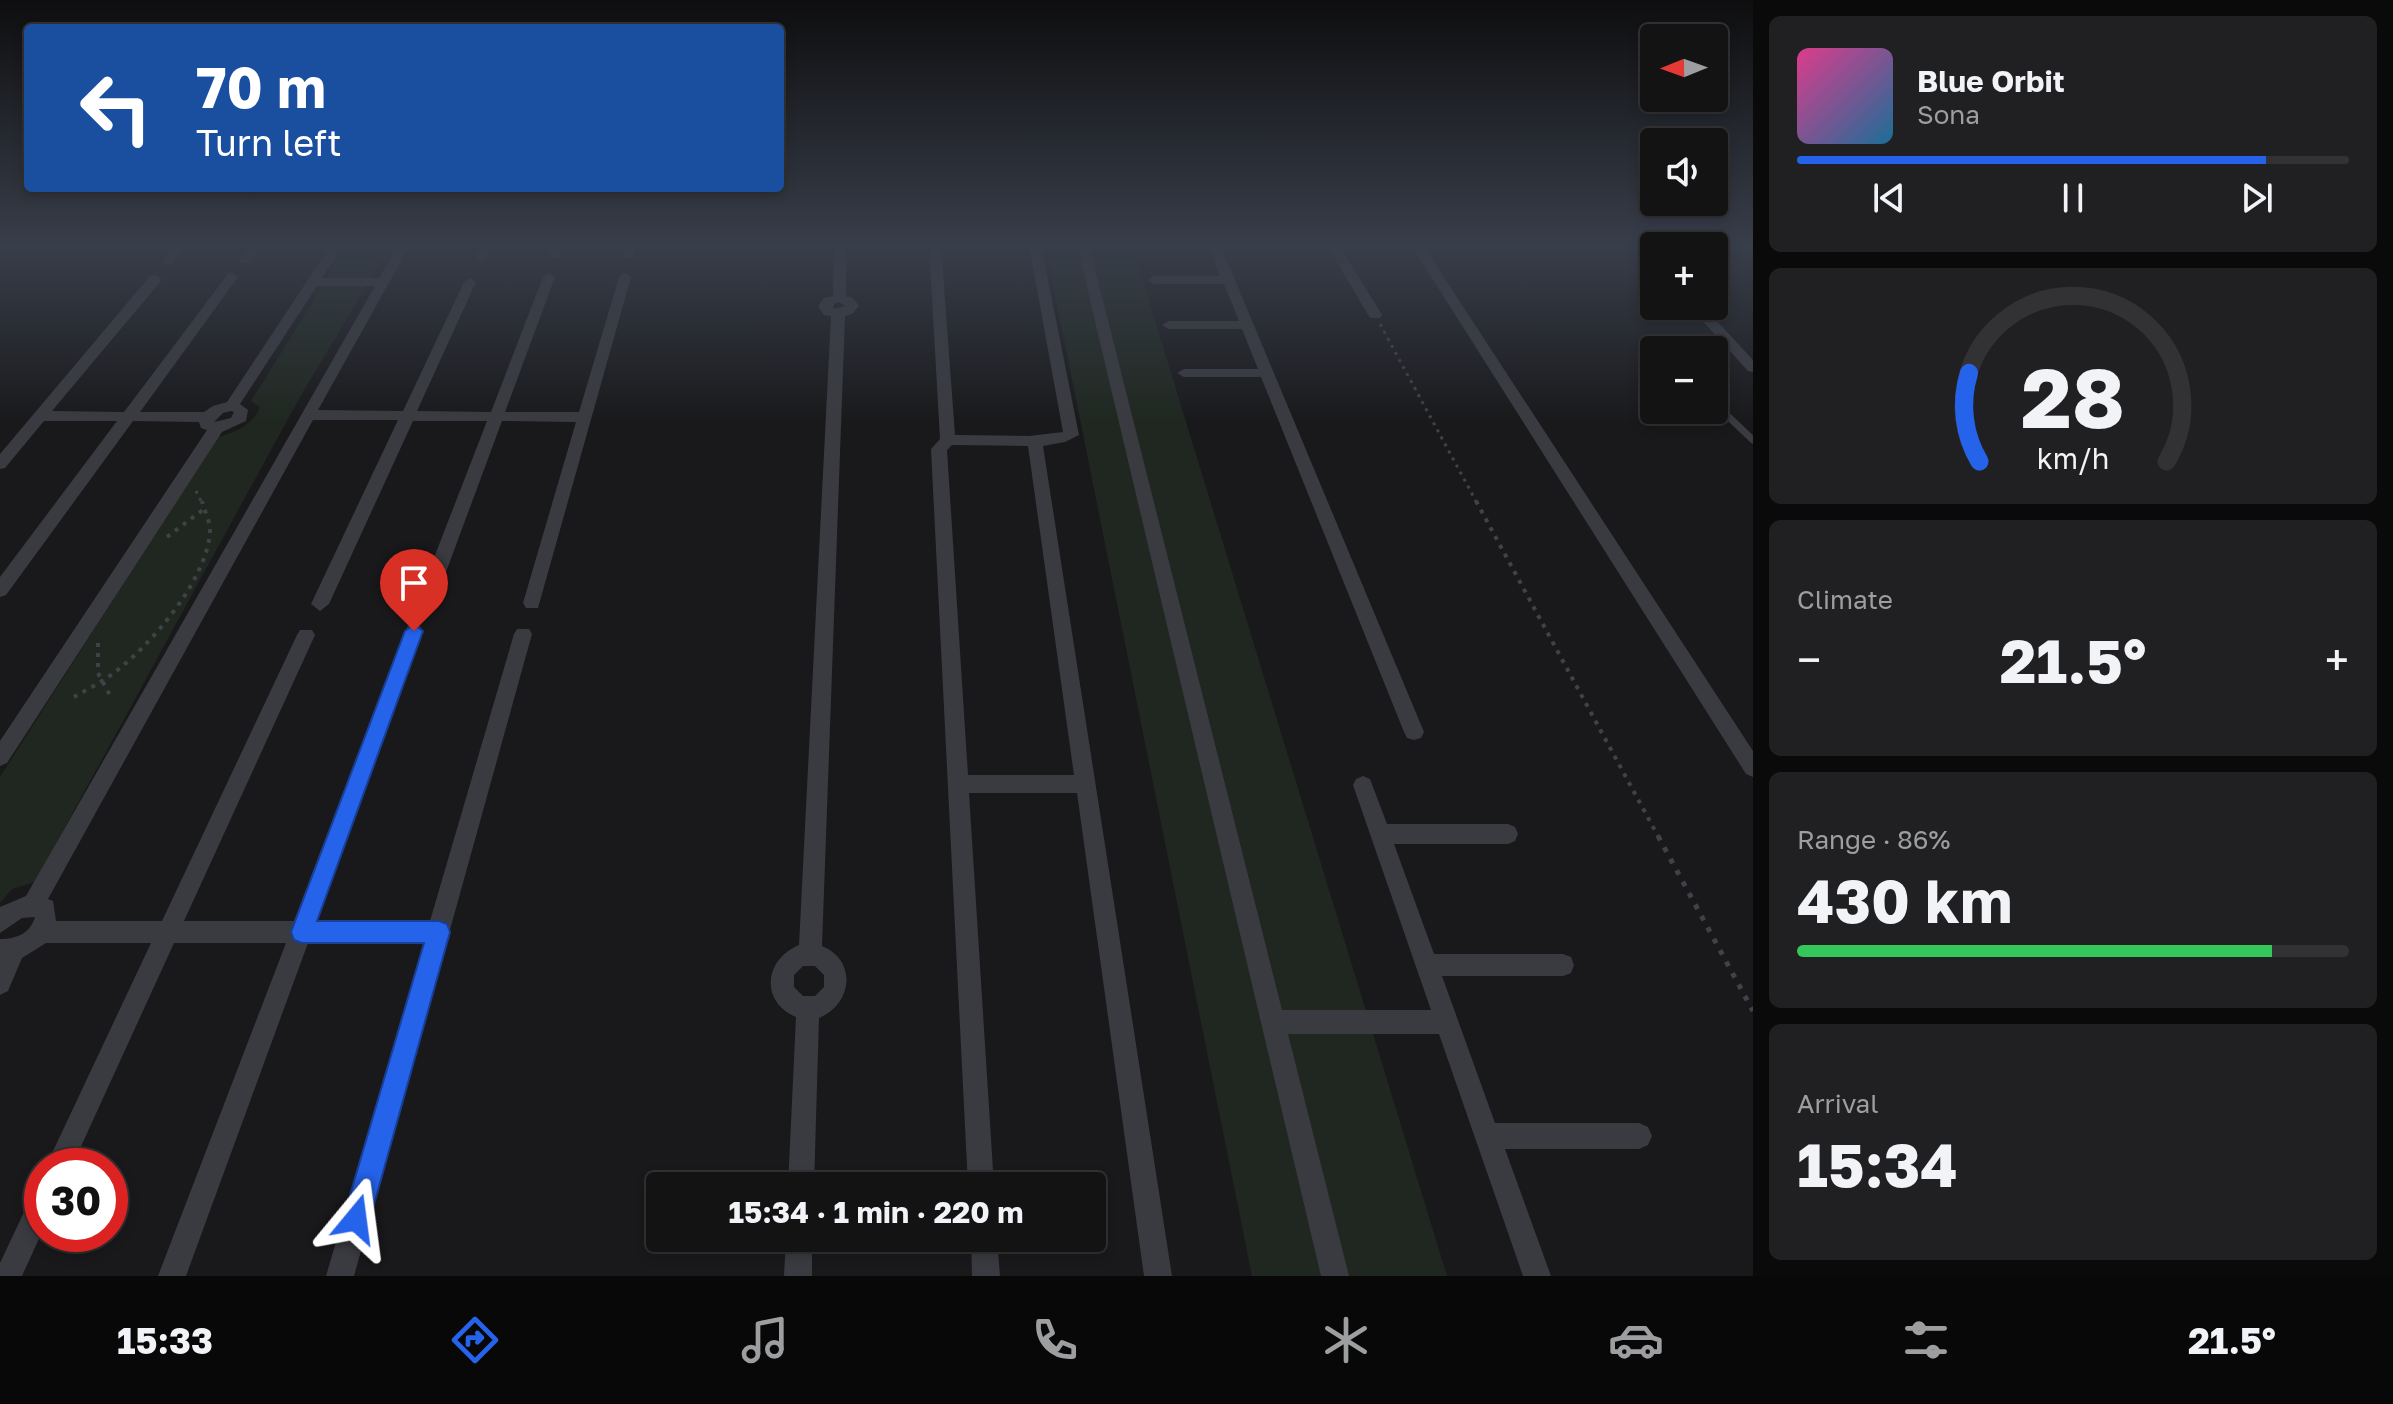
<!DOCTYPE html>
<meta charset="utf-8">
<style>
body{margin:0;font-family:"Golos Text",sans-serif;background:#202022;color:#f1f3f6;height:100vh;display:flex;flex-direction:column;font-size:30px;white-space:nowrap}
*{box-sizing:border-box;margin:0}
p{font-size:26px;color:#9d9ea0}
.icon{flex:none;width:44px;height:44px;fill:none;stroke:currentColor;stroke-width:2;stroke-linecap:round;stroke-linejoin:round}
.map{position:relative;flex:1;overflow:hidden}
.drawer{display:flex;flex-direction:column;gap:16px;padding:16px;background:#0a0a0b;width:640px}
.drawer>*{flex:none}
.banner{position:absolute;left:24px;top:24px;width:760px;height:168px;border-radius:8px;box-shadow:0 4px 12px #0003,0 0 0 2px #323234;background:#1a4fa0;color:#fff;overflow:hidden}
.needle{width:52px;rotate:269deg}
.fabs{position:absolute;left:1640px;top:24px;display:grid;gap:16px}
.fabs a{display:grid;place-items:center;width:88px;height:88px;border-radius:8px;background:#131314;box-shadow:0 4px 12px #0003,0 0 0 2px #323234;font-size:40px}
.speed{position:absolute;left:24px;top:1148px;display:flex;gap:16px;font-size:40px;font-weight:700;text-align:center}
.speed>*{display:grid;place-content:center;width:104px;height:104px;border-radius:50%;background:#131314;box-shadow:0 4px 12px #0003,0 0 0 2px #323234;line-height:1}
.speed .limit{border:12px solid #d22;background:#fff;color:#111}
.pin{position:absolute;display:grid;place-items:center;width:68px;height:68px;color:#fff;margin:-82px -34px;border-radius:50% 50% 50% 0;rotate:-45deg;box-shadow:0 0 8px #0007}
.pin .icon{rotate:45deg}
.me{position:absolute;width:88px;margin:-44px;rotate:16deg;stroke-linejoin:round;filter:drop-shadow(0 0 6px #0008)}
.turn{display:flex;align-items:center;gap:28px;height:168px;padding:0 40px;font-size:36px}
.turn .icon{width:104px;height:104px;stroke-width:2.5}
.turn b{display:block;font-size:56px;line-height:68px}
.big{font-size:60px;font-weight:700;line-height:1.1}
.drawer .widget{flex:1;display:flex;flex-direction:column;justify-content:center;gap:12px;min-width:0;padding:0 28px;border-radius:12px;background:#202022}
.drawer .dial{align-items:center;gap:0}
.dial svg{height:208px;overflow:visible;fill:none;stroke:#323234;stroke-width:7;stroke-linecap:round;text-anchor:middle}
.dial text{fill:#f1f3f6;stroke:none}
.song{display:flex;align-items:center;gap:24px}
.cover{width:96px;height:96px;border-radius:12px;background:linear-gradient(135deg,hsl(330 70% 55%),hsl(200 70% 35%))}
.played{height:8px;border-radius:4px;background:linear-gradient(90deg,#2563eb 85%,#323234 85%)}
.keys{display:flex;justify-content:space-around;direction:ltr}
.heat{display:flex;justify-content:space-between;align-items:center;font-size:44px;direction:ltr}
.charge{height:12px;border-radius:6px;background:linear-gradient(90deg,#34c759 86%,#323234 0)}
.trip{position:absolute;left:646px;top:1172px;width:460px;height:80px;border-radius:8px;background:#131314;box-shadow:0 4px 12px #0003,0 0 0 2px #323234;font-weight:700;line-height:80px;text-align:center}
.dock{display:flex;height:128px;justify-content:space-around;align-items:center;background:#080808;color:#9d9ea0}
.dock .icon{width:56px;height:56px}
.dock .on{color:#2563eb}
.dock b{font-size:36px;color:#f1f3f6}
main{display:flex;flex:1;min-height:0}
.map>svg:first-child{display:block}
</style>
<main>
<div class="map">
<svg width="1753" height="1276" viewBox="0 0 1753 1276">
<rect width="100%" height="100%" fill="#19191b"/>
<g fill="#1f2720">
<path d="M348 245H391L300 397 35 882 12 889 0 903V777L216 438C235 432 252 426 260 407L251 401Z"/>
<polygon points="1045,245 1132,245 1447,1276 1252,1276"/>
</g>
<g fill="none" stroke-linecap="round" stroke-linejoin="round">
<g stroke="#404247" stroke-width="3" stroke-dasharray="3 5" stroke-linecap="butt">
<polyline points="1380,324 1477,503"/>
<polyline points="196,491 202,503"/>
</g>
<g stroke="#404247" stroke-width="4" stroke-dasharray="4 6" stroke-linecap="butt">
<polyline points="1476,501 1659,838"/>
<polyline points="167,537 204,509"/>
<polyline points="98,643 98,673 112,699"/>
<path d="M74 697C86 690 100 683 111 675 149 648 209 578 210 530 210 521 204 510 202 501"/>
</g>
<polyline stroke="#404247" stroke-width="5" stroke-dasharray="5 8" stroke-linecap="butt" points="1658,836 1753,1011"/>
<polyline stroke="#3a3b40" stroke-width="7" points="1715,404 1753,440"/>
<g fill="#3a3b40" fill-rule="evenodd">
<polygon points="175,245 187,245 172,264 164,264 162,261"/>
<polygon points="250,245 262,245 249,263 241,263 239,260"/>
<path d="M331 245H343L322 278H379L398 245H410L318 410 403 411 464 282 470 278 476 282 417 411 491 412 543 277 549 273 555 277 505 412H579L619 277 625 273 631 277 538 608H526L523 603 576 422 502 421 436 599 427 606 418 599 487 421H413L329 604 320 611 311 604 398 420H313L48 899 53 901 56 921H162L297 635 300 630H312L315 635 184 921H294L405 631 408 626H420L423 631 316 921H430L514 634 517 629H529L532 634 354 1276H326L424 943H308L186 1276H158L286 943H174L72 1166H46L151 943H46L22 958 8 991 0 995V939C16 939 30 934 35 917L22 918 0 933V907L26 896 375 286H317L240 404 248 410 246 421 222 432 7 763 0 766V741L207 430 201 428 199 422 133 421 6 595 0 597V577L117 421H44L5 468 0 469V454L150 276 155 275 161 279 160 282 52 411 124 412 228 274 232 273 238 277 140 412H204L213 406 227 402ZM231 411 234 412 231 418 214 422 223 413Z"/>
<polygon points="481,245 493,245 485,260 481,261 475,257"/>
<polygon points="552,245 564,245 558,259 548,256"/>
<polygon points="625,245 637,245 632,259 622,256"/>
<path d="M834 245H846V296L853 298 859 306 852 314 845 316 822 946C857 960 853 1004 819 1018L814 1186H788L796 1017C759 1001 765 959 799 945L831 316 824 315 818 306 824 298 833 296ZM839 302 845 306 833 309 834 304ZM803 966H815L824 975V987L815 996H803L794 987V975Z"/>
<path d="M929 245H941L955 435 1029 436 1063 432 1029 245H1041L1079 435 1065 442 1043 446 1172 1276H1144L1077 793H969L994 1186H968L931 449 940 439ZM952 445 1028 446 1074 775H968L947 450Z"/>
<polygon points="1077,245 1089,245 1282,1010 1431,1010 1353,785 1356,779 1363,776 1370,779 1387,824 1508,824 1515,827 1518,834 1515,841 1508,844 1394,844 1434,954 1563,954 1571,957 1574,965 1571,973 1563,976 1442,976 1495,1123 1639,1123 1648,1127 1652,1136 1648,1145 1639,1149 1505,1149 1551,1276 1523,1276 1439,1034 1288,1034 1349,1276 1321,1276"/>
<polygon points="1208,245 1220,245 1235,280 1424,732 1421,738 1414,740 1407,738 1404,732 1261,377 1184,377 1177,373 1184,369 1258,369 1242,329 1169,329 1162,325 1169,321 1239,321 1224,284 1154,284 1148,280 1154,276 1220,276"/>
<polygon points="1327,245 1339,245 1382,315 1380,318 1370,318"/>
<polygon points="1411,245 1423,245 1753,751 1753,777 1746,774"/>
<polygon points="1635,245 1648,245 1654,252 1654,264 1650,263"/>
<polygon points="1689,306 1703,306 1753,360 1753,372 1748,371"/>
<polygon points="42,1189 42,1232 22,1276 0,1276 0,1263 33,1193"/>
<polygon points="786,1238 812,1238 812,1276 784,1276"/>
<polygon points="971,1238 997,1238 1000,1276 972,1276"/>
</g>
</g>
<linearGradient id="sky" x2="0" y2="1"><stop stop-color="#0e0e0f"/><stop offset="0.58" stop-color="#383e4a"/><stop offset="1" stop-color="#383e4a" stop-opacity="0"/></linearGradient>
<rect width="1753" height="424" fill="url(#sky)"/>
<polygon fill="#2563eb" stroke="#184099" stroke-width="2" points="414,624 423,631 317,921 439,921 447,924 450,932 370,1219 366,1228 356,1232 347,1228 343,1219 424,943 302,943 294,940 291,932 405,631"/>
</svg>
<div class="fabs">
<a><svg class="needle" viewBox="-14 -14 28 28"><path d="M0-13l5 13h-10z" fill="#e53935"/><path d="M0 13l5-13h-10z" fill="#9d9ea0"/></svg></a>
<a><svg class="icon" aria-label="sound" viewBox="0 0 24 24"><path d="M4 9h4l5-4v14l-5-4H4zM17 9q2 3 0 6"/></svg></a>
<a>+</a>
<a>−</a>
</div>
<div class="speed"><div class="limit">30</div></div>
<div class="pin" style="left:414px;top:631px;background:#d93025"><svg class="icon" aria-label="arrive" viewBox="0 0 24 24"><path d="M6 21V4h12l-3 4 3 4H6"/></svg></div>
<svg class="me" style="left:356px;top:1219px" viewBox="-20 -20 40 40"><path d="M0-17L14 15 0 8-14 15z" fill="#2563eb" stroke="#fff" stroke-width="4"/></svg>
<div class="trip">15:34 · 1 min · 220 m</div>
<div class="banner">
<div class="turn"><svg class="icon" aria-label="left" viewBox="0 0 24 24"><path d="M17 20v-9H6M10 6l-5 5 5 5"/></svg><div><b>70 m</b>Turn left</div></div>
</div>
</div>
<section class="drawer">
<div class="widget">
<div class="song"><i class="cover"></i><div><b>Blue Orbit</b><p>Sona</p></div></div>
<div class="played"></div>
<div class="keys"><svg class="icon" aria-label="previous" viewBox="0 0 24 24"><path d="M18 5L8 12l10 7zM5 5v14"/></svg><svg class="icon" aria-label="pause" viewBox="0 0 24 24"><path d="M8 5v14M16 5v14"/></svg><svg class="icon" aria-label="next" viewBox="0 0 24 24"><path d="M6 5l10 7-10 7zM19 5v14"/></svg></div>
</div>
<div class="widget dial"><svg viewBox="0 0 100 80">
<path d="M14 69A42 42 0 1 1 86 69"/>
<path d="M14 69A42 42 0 0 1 10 35" stroke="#2563eb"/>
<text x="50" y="56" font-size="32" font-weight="700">28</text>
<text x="50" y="72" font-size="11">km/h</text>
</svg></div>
<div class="widget"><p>Climate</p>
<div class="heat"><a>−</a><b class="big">21.5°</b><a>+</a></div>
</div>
<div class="widget"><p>Range · 86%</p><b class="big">430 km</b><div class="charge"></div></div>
<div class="widget"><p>Arrival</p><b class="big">15:34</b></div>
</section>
</main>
<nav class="dock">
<b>15:33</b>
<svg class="icon on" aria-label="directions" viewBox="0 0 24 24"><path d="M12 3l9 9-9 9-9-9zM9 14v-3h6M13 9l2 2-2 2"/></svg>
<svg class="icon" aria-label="music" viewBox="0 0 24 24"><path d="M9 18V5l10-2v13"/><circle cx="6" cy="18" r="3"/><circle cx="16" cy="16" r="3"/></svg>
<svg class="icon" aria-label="phone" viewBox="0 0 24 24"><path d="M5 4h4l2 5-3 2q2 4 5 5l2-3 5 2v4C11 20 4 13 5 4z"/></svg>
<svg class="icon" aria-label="climate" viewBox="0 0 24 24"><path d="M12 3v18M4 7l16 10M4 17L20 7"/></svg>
<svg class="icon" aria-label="car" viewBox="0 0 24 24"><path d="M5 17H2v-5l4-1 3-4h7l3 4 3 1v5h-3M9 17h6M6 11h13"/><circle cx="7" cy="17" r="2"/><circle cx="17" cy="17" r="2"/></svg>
<svg class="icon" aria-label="filters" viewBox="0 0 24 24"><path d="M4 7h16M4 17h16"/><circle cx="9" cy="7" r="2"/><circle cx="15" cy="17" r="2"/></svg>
<b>21.5°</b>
</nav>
